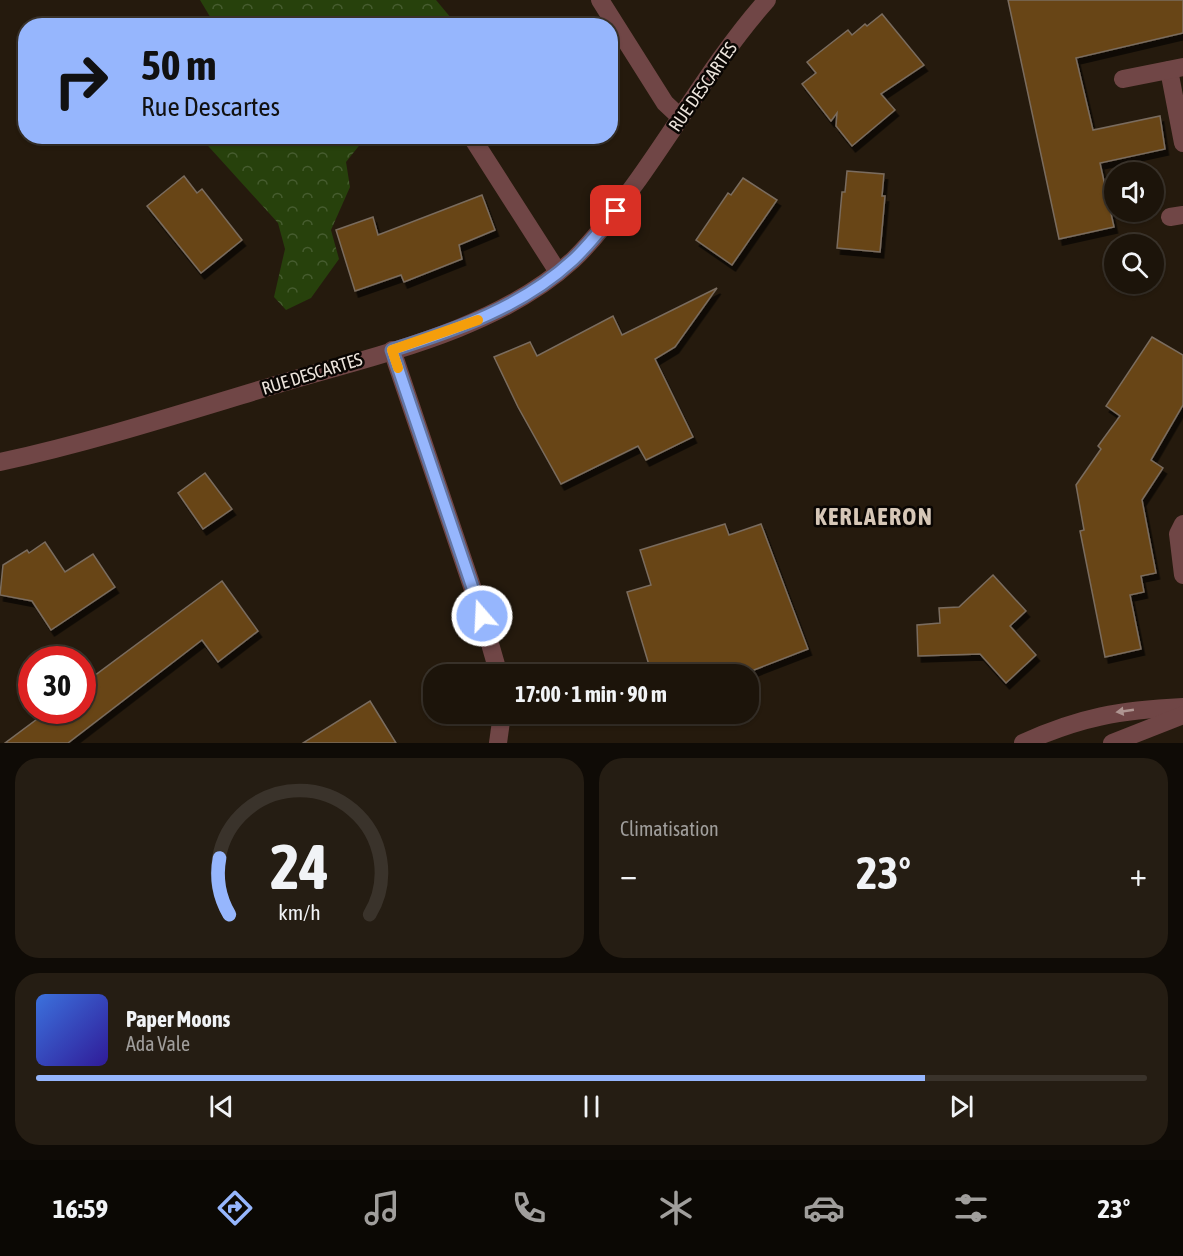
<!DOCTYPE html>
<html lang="fr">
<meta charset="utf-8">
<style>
body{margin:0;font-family:"Asap Condensed",sans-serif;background:#251d13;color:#f1f3f6;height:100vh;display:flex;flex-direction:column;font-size:22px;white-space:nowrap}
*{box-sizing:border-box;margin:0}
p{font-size:20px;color:#a09e9c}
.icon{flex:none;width:33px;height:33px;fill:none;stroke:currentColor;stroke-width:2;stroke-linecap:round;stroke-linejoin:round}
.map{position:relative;height:743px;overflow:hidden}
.drawer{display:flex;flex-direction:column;gap:15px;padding:15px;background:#0f0b06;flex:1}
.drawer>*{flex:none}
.guide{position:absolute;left:18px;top:18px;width:600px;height:126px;border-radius:24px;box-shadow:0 2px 4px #0004,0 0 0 2px #3a332b;background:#96b6fd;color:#111;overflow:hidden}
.buttons{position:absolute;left:1104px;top:162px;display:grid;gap:12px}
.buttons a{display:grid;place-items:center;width:60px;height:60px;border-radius:50%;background:#1c140a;box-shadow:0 2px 4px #0004,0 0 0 2px #3a332b;font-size:30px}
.speed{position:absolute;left:18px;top:646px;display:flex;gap:12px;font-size:30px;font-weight:700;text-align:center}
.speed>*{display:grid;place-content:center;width:78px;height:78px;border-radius:50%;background:#1c140a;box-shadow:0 2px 4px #0004,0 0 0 2px #3a332b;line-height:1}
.speed .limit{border:9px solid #d22;background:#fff;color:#111}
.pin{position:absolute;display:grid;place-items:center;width:51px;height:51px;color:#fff;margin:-26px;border-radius:12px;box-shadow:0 3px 9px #0006}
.me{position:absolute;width:66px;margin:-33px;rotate:341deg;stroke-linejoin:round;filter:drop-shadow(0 0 4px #0008)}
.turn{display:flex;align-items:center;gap:21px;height:126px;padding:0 24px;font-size:27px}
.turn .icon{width:78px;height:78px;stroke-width:2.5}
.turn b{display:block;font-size:42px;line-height:51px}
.big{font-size:45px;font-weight:700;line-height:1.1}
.drawer .widget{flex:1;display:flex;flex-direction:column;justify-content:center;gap:9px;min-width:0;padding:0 21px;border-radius:24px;background:#251d13}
.drawer .dial{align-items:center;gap:0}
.dial svg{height:156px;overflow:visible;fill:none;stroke:#3a332b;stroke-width:7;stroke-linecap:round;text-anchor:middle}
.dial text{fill:#f1f3f6;stroke:none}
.song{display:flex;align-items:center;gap:18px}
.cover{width:72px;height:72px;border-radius:9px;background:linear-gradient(135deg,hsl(220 70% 55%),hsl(250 70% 35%))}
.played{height:6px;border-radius:3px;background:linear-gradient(90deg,#96b6fd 80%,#3a332b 80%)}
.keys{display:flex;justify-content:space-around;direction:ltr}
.heat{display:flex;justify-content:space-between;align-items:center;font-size:33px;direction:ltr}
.drawer .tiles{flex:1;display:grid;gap:15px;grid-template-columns:1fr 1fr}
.widget:last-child{grid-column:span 2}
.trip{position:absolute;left:423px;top:664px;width:336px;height:60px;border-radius:24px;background:#1c140a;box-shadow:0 2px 4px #0004,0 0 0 2px #3a332b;font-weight:700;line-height:60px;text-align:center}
.tabs{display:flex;height:96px;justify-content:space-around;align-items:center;background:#0b0804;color:#a09e9c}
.tabs .icon{width:42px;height:42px}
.tabs .on{color:#96b6fd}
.tabs b{font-size:27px;color:#f1f3f6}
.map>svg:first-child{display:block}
</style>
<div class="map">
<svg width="1183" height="743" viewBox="0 0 1183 743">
<defs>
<pattern id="forest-crowns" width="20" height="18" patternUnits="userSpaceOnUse" patternTransform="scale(1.5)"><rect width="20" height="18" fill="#27410c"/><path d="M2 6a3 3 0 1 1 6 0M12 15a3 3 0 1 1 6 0" fill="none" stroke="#465c2f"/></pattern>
<filter id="shadow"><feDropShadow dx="3.5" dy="6" stdDeviation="0" flood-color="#0009"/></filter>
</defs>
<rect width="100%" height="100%" fill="#251a0d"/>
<g fill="url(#forest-crowns)">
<polygon points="200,0 436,0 451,18 445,26 232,26 232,16 215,25"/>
<polygon points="200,137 366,137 346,162 350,187 331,230 339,259 311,298 286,310 274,297 285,249 278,223"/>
</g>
<g fill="#684517" stroke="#7a6c5e" stroke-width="1.5" filter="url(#shadow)">
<polygon points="1008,0 1183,0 1183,33 1076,58 1093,130 1160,116 1165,149 1100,163 1114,227 1059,239"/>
<polygon points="882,14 924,65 881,94 895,110 852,146 836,126 837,113 831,121 802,84 816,73 807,62 848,30 852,35 865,24 867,26"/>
<polygon points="847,171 884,174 882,196 885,196 880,252 837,248 842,192 845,192"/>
<polygon points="184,176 197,193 202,189 242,240 201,273 147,206"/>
<polygon points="743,178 777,200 732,265 696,240 728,193 731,195"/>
<polygon points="482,195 495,230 459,245 462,259 404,282 401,275 355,291 336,230 373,217 378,235"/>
<polygon points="717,288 675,347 655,359 693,437 646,460 638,446 561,484 518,407 494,357 530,342 537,356 613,316 622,335"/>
<polygon points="1152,337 1183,355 1183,405 1151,460 1163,468 1142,500 1156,573 1141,576 1144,592 1130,595 1141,649 1105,657 1080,531 1084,530 1076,485 1101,449 1098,446 1120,416 1106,406"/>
<polygon points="205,473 232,509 203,529 178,493"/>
<polygon points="725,524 729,535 761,524 808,649 741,675 652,675 627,592 651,585 640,550"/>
<polygon points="45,542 65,572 93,554 115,587 51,630 32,601 0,595 3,565 27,550 29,553"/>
<polygon points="993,575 1026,611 1010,626 1036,655 1006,683 980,654 918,656 917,625 940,623 939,608 959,607"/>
<polygon points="222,581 258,631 218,662 202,640 68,743 5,743 48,711 82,711 82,685"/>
<polygon points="370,701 396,743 303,743"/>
</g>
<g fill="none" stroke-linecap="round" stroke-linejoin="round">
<g stroke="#704646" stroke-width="18">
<polyline points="600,0 665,103 681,118"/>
<polyline points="1169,70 1183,143"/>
<polyline points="471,136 558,272"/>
<polyline points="1170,217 1183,215"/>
</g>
<g stroke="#704646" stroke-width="18">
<polyline points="1123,79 1183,67"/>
<polyline points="392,350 482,616 499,675"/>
<path d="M0 462C92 442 182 413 272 386 371 356 495 332 573 260 597 237 616 210 635 184 679 123 718 55 767 0"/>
<polyline points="1183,524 1178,534 1183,575"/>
<polyline points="498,743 502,714"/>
<path d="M1023 743C1080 717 1121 710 1183 707"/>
<polyline points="1112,743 1183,715"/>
</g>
</g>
<defs><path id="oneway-solid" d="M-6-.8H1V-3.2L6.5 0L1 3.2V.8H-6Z" transform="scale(1.5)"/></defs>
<use fill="#ae9591" href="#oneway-solid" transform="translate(1125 711) rotate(172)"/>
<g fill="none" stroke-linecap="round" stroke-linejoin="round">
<g stroke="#6276a4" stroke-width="15">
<path id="route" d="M482 616 392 350C458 329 522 307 573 260 589 245 602 228 616 211"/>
</g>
<use href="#route" stroke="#96b6fd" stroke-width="10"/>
<polyline stroke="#f59e0b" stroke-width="10" points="398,368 392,350 478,320"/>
</g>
<g text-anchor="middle" stroke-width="5" stroke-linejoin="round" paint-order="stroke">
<g font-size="18" fill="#ece4dc" stroke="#0a0603">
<text transform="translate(703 87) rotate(-55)" y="6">RUE DESCARTES</text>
<text transform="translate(312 374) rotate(-17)" y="6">RUE DESCARTES</text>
</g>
<g font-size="24" font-weight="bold" letter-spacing="1.5" fill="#d6c7b7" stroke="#0a0603">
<text x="874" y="525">KERLAERON</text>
</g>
</g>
</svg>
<div class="buttons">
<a><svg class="icon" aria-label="sound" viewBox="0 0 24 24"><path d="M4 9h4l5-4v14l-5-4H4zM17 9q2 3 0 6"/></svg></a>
<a><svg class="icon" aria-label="search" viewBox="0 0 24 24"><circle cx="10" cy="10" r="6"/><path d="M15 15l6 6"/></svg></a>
</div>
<div class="speed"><div class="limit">30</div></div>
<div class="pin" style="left:616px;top:211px;background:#d93025"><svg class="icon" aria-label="arrive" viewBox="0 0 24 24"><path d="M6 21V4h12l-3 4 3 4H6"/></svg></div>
<svg class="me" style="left:482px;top:616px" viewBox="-20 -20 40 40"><circle r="17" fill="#96b6fd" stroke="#fff" stroke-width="3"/><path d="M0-11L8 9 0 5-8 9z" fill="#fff"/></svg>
<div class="trip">17:00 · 1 min · 90 m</div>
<div class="guide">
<div class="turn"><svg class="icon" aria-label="right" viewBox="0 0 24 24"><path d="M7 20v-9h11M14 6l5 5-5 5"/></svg><div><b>50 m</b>Rue Descartes</div></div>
</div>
</div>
<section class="drawer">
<div class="tiles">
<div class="widget dial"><svg viewBox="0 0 100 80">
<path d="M14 69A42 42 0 1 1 86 69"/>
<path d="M14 69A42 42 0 0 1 9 40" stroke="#96b6fd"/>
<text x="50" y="56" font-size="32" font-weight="700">24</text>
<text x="50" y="72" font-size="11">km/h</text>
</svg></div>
<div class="widget"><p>Climatisation</p>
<div class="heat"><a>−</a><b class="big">23°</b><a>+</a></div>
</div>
<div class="widget">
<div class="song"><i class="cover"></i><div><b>Paper Moons</b><p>Ada Vale</p></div></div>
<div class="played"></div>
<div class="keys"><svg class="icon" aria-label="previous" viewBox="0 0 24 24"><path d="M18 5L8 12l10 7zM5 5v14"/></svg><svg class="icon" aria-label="pause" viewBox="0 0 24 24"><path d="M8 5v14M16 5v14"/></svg><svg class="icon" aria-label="next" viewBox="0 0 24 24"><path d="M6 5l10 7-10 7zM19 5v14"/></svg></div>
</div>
</div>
</section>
<nav class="tabs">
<b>16:59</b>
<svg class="icon on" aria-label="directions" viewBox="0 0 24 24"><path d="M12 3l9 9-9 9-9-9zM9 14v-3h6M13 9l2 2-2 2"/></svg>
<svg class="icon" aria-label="music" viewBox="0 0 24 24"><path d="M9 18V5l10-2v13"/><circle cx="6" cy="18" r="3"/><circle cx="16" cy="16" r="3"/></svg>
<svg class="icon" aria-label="phone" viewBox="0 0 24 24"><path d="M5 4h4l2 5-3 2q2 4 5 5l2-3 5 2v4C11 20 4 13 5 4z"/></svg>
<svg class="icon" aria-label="climate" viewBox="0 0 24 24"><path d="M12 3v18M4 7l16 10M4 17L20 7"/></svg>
<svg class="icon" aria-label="car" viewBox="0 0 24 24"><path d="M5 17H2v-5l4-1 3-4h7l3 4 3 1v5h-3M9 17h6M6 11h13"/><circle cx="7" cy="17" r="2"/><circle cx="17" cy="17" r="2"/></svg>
<svg class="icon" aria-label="filters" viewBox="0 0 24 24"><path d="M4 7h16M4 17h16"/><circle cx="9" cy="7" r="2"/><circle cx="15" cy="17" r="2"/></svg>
<b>23°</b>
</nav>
